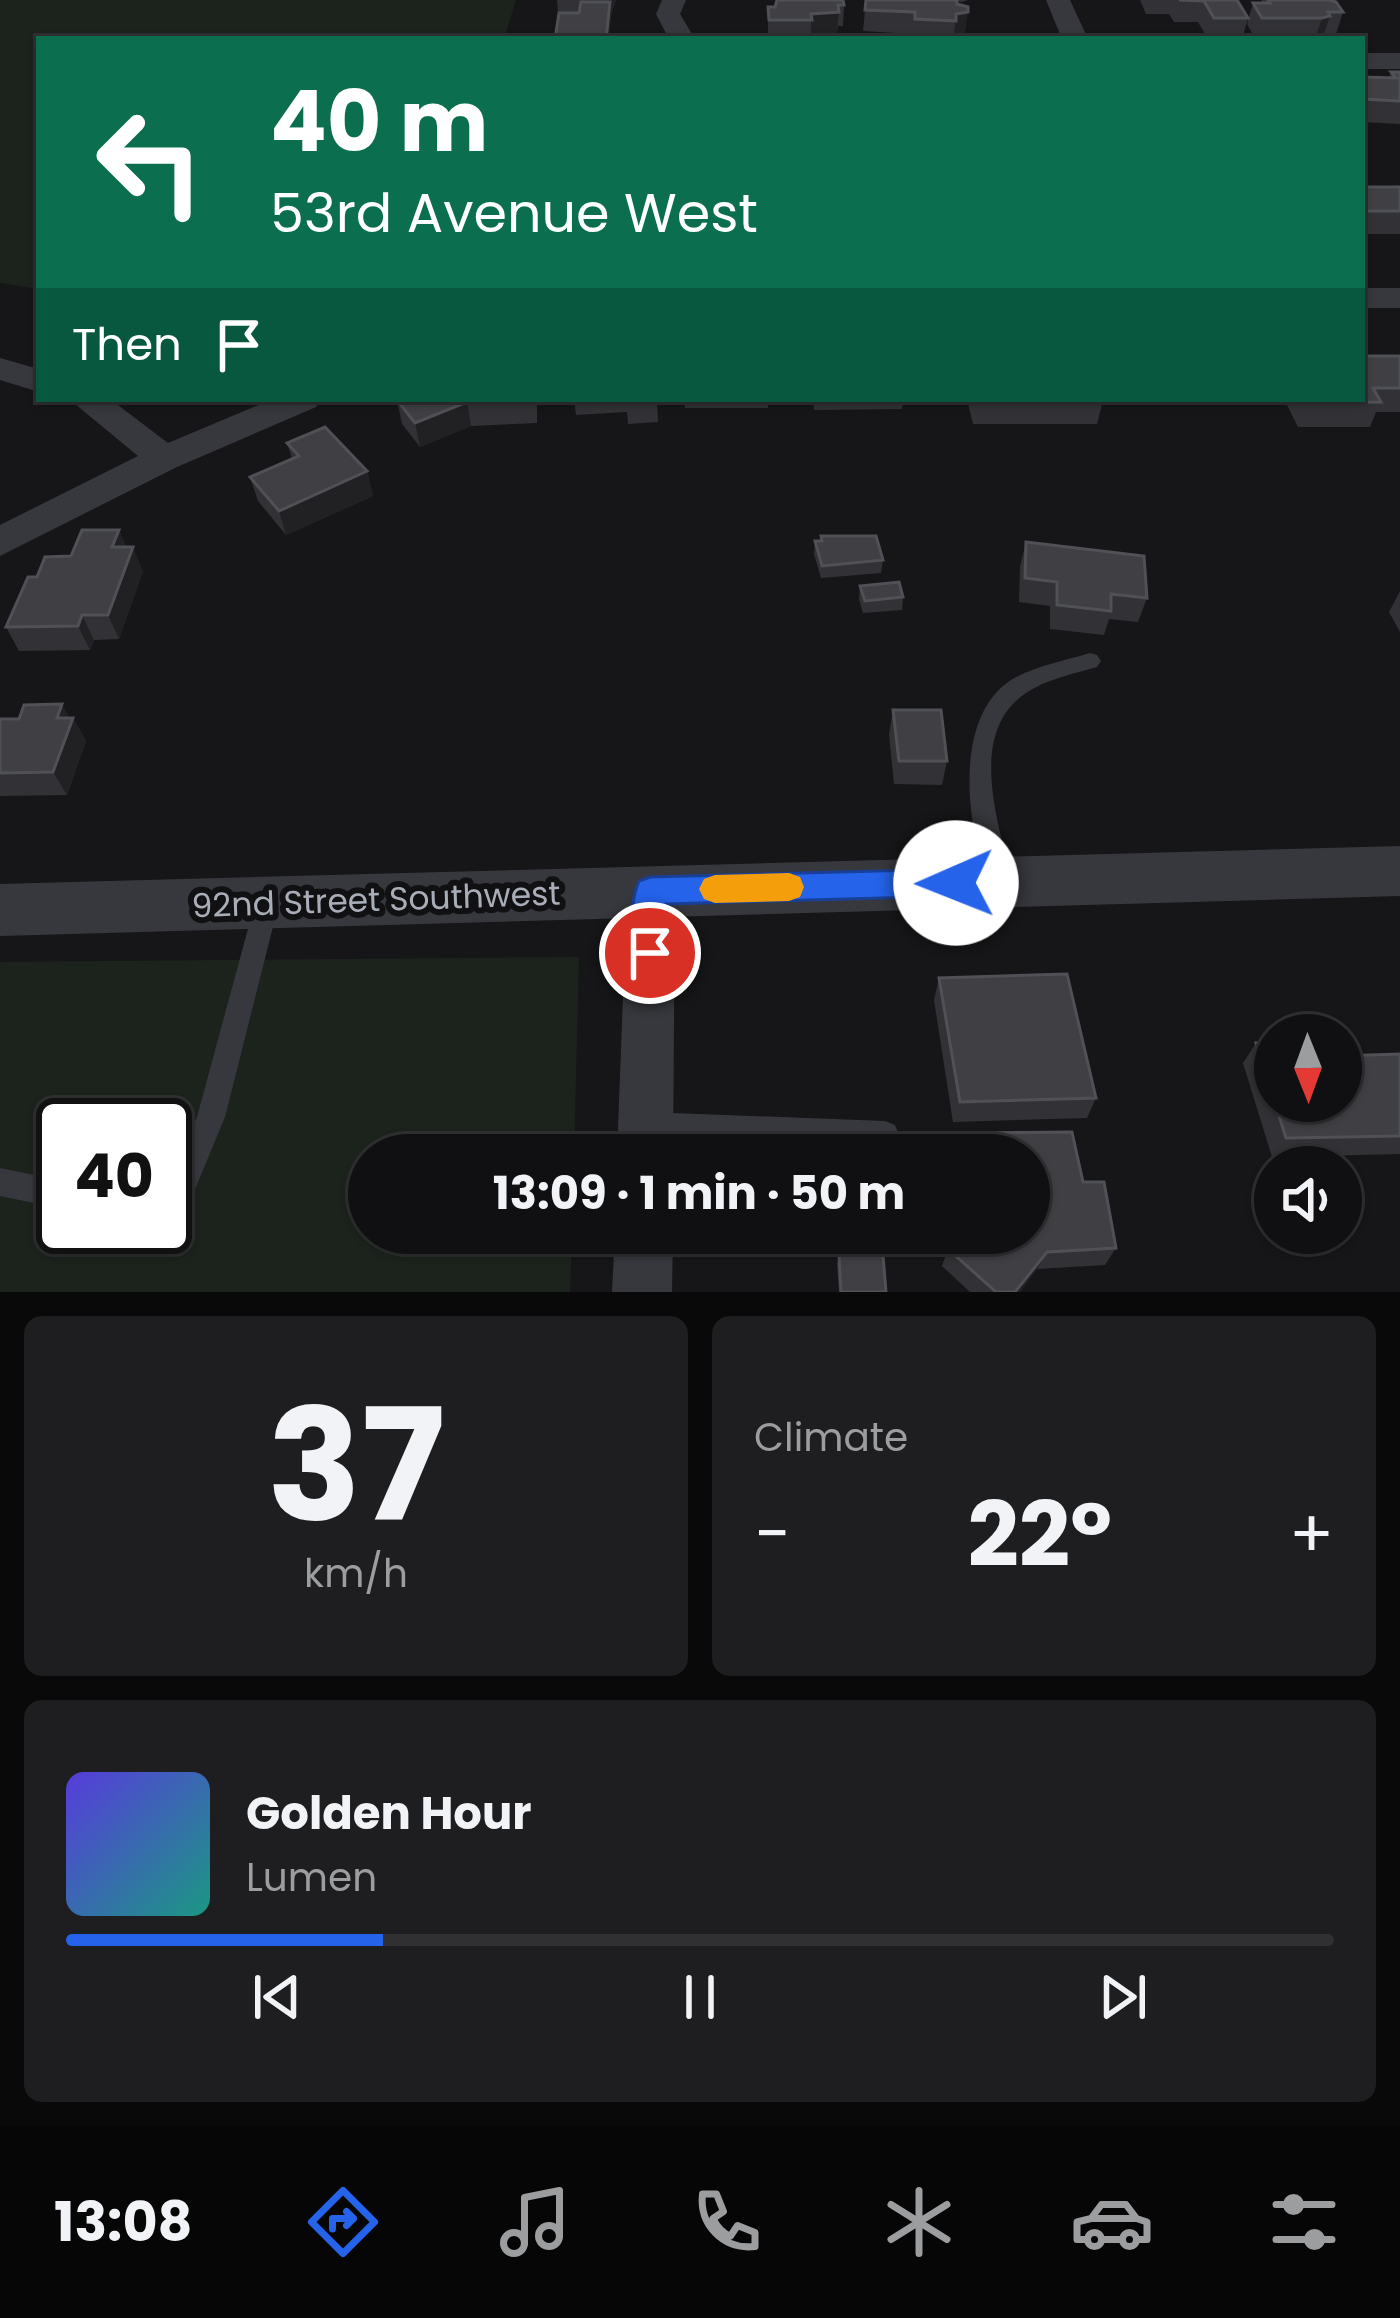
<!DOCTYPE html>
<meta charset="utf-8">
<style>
body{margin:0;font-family:Poppins,sans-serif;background:#1e1e20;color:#f1f3f6;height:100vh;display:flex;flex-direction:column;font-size:45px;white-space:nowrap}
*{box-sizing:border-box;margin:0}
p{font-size:39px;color:#9c9d9f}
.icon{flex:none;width:66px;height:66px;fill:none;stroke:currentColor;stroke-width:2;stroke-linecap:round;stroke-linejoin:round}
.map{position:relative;height:1292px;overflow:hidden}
.side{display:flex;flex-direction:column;gap:24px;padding:24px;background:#09090a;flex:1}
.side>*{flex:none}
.top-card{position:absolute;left:36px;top:36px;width:1329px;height:366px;border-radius:0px;box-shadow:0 3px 9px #0004,0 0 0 3px #303032;background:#0b6e4f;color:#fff;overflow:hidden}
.needle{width:78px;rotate:179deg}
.buttons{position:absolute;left:1254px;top:1014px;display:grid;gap:24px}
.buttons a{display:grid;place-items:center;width:108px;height:108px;border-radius:50%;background:#101012;box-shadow:0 3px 9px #0004,0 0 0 3px #303032;font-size:60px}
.speed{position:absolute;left:36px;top:1098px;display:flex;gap:24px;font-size:60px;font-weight:700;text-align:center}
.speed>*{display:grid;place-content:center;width:156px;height:156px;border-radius:50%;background:#101012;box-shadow:0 3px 9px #0004,0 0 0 3px #303032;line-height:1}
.speed .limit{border:6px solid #111;border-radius:18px;background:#fff;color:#111}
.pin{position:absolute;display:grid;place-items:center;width:102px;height:102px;color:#fff;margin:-51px;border:6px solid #fff;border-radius:50%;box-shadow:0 3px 12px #0007}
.me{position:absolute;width:132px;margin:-66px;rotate:269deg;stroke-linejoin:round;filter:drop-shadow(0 0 9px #0008)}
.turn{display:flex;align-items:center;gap:42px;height:252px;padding:0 36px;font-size:54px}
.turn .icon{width:156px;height:156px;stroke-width:2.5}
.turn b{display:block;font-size:84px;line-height:102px}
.then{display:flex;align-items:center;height:114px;padding:0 36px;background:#0003;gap:24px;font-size:45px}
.big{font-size:90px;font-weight:700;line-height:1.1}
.side .card{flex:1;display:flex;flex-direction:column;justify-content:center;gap:18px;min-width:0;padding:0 42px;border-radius:18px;background:#1e1e20}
.side .dial{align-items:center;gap:0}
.dial b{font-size:156px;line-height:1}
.song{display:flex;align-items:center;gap:36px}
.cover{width:144px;height:144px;border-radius:18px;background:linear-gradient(135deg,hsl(250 70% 55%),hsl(170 70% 35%))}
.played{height:12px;border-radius:6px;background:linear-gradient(90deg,#2563eb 25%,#303032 25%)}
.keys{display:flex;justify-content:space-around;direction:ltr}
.heat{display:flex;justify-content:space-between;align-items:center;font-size:66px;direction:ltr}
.side .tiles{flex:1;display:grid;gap:24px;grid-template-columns:1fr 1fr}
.card:last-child{grid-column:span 2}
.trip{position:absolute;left:348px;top:1134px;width:702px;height:120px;border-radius:60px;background:#101012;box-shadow:0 3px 9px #0004,0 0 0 3px #303032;font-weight:700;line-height:120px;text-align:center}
.dock{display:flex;height:192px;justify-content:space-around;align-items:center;background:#060607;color:#9c9d9f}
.dock .icon{width:84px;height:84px}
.dock .active{color:#2563eb}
.dock b{font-size:54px;color:#f1f3f6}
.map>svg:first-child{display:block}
</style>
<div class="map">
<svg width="1400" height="1292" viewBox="0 0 1400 1292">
<rect width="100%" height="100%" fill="#161618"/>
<g fill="#1c231d" fill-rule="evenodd">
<polygon points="0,0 516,0 504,39 39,39 39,289 0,283"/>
<path d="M579 957 574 1155H369V1233H572L570 1292H0V962ZM63 1125H165V1227H63Z"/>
</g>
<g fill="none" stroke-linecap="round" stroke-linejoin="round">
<g fill="#37383d" fill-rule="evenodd">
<path d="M1090 653 1097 655 1101 661 1097 667C1074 674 1046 679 1026 693 966 733 999 825 1012 881L1009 888 1000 891 991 888C967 833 951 719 1011 680 1034 666 1064 661 1090 653Z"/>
<polygon points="267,892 276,895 279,903 225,1117 186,1211 165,1217 165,1189 197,1117 255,903 258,895"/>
<polygon points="646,1112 885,1121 895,1125 899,1135 895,1145 885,1149 646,1138 636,1134 632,1125 636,1116"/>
<polygon points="0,1168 63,1181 63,1209 0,1196"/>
</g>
<g fill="#37383d" fill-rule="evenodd">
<polygon points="662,0 686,0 680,14 695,39 669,39 656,14"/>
<polygon points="1046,0 1070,0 1088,39 1062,39"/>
<rect x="1362" y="53" width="38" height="16"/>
<rect x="1362" y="288" width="38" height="20"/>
<polygon points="0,358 39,369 39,392 0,380"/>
<polygon points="69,399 110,399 168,443 273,399 322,399 316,407 177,467 0,556 0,525 138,456"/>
<polygon points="651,870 668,876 675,891 673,1155 617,1155 627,891 634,876"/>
<polygon points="615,1233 673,1233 672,1292 612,1292"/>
</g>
<polygon fill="#37383d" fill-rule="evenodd" points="1400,846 1400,896 0,936 0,884"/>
</g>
<g fill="#323236">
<polygon points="557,0 616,0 611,15 609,39 555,39 566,13 558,12"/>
<polygon points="866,0 968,0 962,2 957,1 965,33 954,35 953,39 913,39 913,34 863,31"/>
<polygon points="1140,0 1237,0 1248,18 1242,39 1208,39 1198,22 1174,22 1169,14 1146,14"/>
<polygon points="1262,0 1330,0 1343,12 1336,34 1324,34 1323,37 1317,39 1255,39 1247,24 1253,3 1261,3"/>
<polygon points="844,5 843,26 838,26 837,33 811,36 811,39 768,39 768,7"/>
<polygon points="1391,72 1400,72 1400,124 1362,122 1362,77 1389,78"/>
<rect x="1362" y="187" width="38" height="47"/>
<polygon points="1400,356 1400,412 1376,412 1370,427 1298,427 1284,399 1362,399"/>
<polygon points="537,399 537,423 471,426 420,447 402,424 397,400"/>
<polygon points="574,399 657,399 658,422 628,424 627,412 576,415"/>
<rect x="685" y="399" width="83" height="9"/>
<polygon points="813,399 903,399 902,409 814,410"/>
<polygon points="967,399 1103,400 1097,424 973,424"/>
<polygon points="287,443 367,471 373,496 286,535 258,501 250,477 292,459"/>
<polygon points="119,530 126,547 143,571 119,639 94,640 90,650 19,651 6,627 37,577"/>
<polygon points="821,536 883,560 881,573 821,578 814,554 815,541 821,541"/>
<polygon points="1026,542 1147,598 1138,622 1109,619 1104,635 1050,629 1050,606 1019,602 1020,567"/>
<polygon points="860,586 903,597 902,610 863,613 859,599"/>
<polygon points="1400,591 1400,632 1389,612"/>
<polygon points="893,710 947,761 942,785 894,784 889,734"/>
<polygon points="73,718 86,741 67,795 0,796 0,719"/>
<polygon points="939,978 1096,1098 1087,1118 953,1122 934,1000"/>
<polygon points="1256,1043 1275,1101 1400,1054 1400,1154 1272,1157 1243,1063"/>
<polygon points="1072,1132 1083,1182 1104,1182 1116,1248 1105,1265 1037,1269 1020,1292 970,1292 942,1266 948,1249 960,1233 1029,1233 1029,1155 956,1155 962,1133"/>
<polygon points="839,1255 886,1292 839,1292 837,1264"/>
</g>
<g fill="#212124">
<polygon points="609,0 616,0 611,15 609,39 606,39"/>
<polygon points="839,12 837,33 811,36 811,14"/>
<polygon points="968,12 965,33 954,35 956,14"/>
<polygon points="1330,16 1323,37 1315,39 1322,18"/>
<polygon points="467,402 471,426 420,447 415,423"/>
<polygon points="367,471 373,496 286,535 279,511"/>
<polygon points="119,530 129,554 112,547"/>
<polygon points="133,547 143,571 119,639 108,615"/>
<polygon points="82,615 94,640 90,650 78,626"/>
<polygon points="62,704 72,722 73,718 86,741 67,795 53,772 57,718"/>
<polygon points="1047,1252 1037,1269 1020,1292 1015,1292"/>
</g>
<g fill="#3f3f44" stroke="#4f5156" stroke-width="3">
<polygon points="777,0 843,0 844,5 838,5 839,12 811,14 812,20 769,20 768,7 775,7"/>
<polygon points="866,0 957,0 957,4 968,7 968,12 956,14 956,21 915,19 915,12 865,10"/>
<polygon points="1179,0 1237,0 1248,18 1214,18 1204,1"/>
<polygon points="1268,0 1330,0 1336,2 1343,12 1328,12 1330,16 1322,18 1262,18 1253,3 1270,3"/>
<polygon points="581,2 610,2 606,39 555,39 559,13 579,13"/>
<polygon points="1391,72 1400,72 1400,101 1364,99 1362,97 1362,77 1396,78"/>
<polygon points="1362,187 1400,187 1400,211 1368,211 1362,202"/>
<polygon points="1362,356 1400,356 1400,388 1373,388 1381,402 1307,403 1305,399 1362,399"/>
<polygon points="399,399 531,399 467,402 415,423 397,400"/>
<rect x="977" y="399" width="126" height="1"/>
<polygon points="325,427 367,471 279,511 250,477 299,456 287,443"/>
<polygon points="82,530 119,530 112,547 133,547 108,615 82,615 78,626 6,627 28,577 37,577 45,557 71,556"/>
<polygon points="821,536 876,536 883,560 822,566 815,541 822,541"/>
<polygon points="1026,542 1144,556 1147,598 1111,594 1111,611 1057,605 1057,582 1025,578"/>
<polygon points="899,582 903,597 865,601 860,586"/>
<polygon points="62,704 57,718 73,718 53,772 0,773 0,719 19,719 24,705"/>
<polygon points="893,710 941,710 947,761 899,761"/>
<polygon points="1067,974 1096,1098 960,1102 939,978"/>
<polygon points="1275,1042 1275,1101 1341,1101 1341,1056 1400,1054 1400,1136 1286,1138 1256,1043"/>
<polygon points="1072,1132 1083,1182 1104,1182 1116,1248 1047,1252 1015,1292 996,1292 948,1249 960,1233 1029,1233 1029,1155 965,1155 962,1133"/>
<polygon points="839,1255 883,1255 886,1292 841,1292"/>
</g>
<path fill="#2563eb" stroke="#184099" stroke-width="3" d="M956 869 967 873 972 883 967 892 956 896 666 904V953L662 964 650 968 639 964C629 944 630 901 639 881L650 877Z"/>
<polygon fill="#f59e0b" points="789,873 800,877 804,887 800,897 789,901 715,903 704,899 699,889 704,879 715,875"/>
<g text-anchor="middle" stroke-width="12" stroke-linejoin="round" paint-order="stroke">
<g font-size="33" fill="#a8adb8" stroke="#111113">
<text transform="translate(376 899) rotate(-2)" y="12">92nd Street Southwest</text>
</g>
</g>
</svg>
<div class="buttons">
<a><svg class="needle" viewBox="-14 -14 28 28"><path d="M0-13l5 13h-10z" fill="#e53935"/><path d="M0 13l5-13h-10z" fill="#9c9d9f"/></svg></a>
<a><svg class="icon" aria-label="sound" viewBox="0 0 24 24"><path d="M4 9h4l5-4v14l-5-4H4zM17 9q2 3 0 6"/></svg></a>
</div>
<div class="speed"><div class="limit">40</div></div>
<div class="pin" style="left:650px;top:953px;background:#d93025"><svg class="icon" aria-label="arrive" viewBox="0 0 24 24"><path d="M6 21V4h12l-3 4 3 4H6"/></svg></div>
<svg class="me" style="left:956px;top:883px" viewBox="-20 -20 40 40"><circle r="19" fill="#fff"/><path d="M0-13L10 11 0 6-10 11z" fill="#2563eb"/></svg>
<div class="trip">13:09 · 1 min · 50 m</div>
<div class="top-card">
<div class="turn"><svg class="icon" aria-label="left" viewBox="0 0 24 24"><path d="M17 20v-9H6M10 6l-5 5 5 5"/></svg><div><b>40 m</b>53rd Avenue West</div></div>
<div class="then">Then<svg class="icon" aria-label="arrive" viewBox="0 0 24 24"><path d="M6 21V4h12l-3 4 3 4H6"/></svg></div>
</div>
</div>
<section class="side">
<div class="tiles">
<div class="card dial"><b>37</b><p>km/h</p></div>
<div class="card"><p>Climate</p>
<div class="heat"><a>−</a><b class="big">22°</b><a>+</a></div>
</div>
<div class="card">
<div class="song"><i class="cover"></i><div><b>Golden Hour</b><p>Lumen</p></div></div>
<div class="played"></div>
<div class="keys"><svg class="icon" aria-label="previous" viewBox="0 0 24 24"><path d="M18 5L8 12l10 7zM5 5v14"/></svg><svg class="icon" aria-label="pause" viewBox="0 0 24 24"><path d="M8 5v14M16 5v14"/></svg><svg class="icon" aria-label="next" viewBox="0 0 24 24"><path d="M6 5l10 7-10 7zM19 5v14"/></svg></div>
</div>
</div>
</section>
<nav class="dock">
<b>13:08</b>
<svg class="icon active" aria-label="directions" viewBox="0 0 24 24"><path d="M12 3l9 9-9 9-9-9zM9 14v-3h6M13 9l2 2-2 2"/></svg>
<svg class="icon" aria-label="music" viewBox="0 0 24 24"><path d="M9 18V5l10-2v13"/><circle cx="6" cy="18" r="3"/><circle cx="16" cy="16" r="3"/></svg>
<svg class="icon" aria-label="phone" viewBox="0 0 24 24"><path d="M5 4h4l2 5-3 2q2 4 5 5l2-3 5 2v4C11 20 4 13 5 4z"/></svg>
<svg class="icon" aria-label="climate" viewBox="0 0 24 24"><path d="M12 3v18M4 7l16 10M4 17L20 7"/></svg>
<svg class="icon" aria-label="car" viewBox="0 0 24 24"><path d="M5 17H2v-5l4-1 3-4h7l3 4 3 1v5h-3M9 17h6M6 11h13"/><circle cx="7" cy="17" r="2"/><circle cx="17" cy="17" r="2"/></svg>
<svg class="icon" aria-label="filters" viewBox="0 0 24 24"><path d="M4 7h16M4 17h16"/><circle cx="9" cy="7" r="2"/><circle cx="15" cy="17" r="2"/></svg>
</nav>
